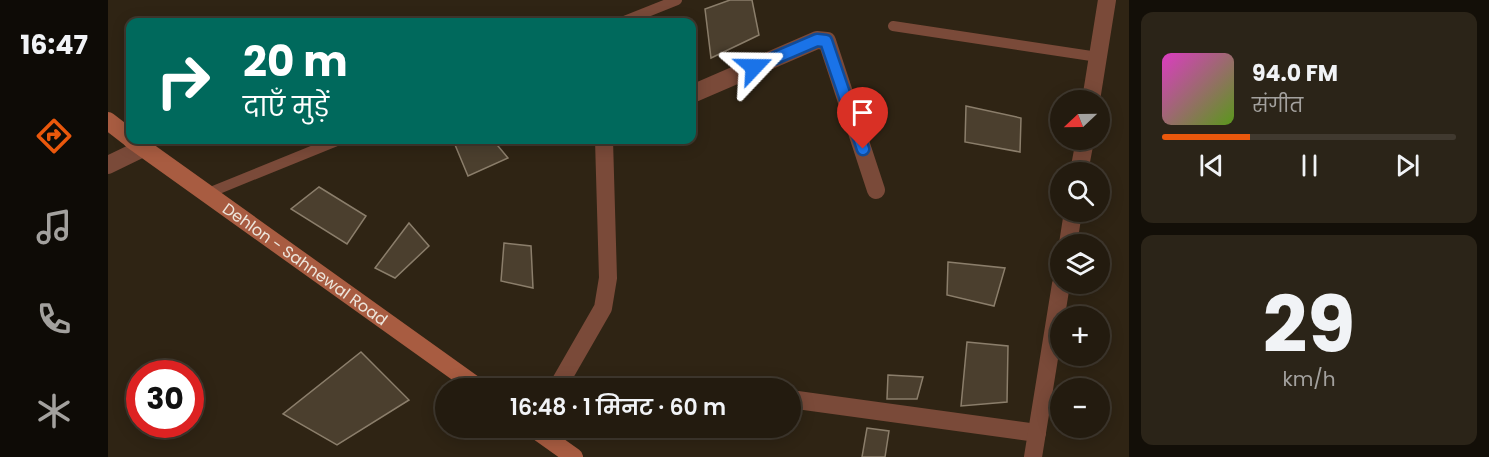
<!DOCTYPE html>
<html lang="hi">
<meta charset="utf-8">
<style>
body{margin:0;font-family:Poppins,"Noto Sans Devanagari",sans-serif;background:#2b2418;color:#f1f3f6;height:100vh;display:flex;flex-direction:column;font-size:22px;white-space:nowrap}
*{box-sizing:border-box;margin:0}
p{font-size:20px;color:#a3a19e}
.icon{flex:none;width:33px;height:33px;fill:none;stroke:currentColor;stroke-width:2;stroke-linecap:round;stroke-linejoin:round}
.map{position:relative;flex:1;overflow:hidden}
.side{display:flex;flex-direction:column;gap:12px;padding:12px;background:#130f08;width:360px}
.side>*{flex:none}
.guide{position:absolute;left:18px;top:18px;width:570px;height:126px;border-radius:12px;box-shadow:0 3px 15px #0003,0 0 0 2px #40392f;background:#00695c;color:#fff;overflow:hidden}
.needle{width:39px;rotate:248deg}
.buttons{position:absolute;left:942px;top:90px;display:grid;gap:12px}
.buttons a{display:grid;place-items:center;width:60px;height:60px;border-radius:50%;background:#231b0f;box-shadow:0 3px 15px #0003,0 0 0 2px #40392f;font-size:30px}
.speed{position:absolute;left:18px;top:360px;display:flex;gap:12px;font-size:30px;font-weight:700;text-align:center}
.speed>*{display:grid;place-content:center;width:78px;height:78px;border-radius:50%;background:#231b0f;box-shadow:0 3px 15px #0003,0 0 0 2px #40392f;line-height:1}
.speed .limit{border:9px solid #d22;background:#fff;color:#111}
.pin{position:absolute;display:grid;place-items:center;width:51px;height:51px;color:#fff;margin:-62px -26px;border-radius:50% 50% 50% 0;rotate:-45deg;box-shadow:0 0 6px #0007}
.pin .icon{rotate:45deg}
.me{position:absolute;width:66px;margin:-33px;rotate:67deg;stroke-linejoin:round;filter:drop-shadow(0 0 4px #0008)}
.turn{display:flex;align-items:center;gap:21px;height:126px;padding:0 18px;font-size:27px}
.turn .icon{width:78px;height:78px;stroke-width:2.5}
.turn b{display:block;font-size:42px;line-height:51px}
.side .tile{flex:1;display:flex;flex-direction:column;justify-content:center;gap:9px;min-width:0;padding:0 21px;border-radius:12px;background:#2b2418}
.side .dial{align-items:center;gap:0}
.dial b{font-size:78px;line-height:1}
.song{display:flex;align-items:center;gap:18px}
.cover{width:72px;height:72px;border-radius:9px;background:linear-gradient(135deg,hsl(310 70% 55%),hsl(90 70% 35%))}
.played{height:6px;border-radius:3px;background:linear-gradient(90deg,#ea580c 30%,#40392f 30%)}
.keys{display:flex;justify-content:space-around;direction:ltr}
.trip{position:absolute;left:327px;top:378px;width:366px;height:60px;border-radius:30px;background:#231b0f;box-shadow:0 3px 15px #0003,0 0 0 2px #40392f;font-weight:600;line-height:60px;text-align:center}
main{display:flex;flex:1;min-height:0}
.tabs{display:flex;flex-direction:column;width:108px;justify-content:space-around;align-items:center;background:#0e0b06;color:#a3a19e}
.tabs .icon{width:42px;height:42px}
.tabs .current{color:#ea580c}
.tabs b{font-size:27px;color:#f1f3f6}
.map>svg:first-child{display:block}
</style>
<main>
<nav class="tabs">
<b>16:47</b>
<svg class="icon current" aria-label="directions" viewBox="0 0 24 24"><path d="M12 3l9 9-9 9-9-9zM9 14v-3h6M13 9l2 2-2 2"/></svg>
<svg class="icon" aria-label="music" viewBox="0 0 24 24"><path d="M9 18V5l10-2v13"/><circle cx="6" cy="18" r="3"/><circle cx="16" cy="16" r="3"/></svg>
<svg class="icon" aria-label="phone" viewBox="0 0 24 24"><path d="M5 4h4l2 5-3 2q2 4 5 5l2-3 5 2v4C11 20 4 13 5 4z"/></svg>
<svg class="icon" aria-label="climate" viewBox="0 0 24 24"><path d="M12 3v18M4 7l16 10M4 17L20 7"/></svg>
</nav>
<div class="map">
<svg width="1021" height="457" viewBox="0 0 1021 457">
<rect width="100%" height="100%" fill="#2f2414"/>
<g fill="#4b3f2e" stroke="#8b7e6b" stroke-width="1.5">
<polygon points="622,0 644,0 651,35 603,58 597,9"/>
<polygon points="858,106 913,118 912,152 857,142"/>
<polygon points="345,140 385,140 400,158 360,176"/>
<polygon points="211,187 258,216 239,244 183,209"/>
<polygon points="301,223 321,246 287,278 267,268"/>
<polygon points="396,243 423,246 425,288 393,281"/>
<polygon points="840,262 897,268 886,306 839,295"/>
<polygon points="859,342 900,346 899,402 853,406"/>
<polygon points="253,352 301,400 229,445 175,414"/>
<polygon points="780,375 815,377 809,399 779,399"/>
<polygon points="759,428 781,431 777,457 754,457"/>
</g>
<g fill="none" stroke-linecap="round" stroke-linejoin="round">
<g stroke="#7a4a39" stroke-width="10">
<polyline points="514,22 569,0"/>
<polyline points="785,26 990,57"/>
<polyline points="98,194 231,140"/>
</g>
<g stroke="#7a4a39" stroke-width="18">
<polyline points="584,94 709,40 719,41 768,190"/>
<polyline points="983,100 999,0"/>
<polyline points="0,165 35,148"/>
<polyline points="971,172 977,140"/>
<polyline points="960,244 965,212"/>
<polyline points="449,388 495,308 500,278 496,140"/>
<polyline points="682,399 929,433"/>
<polyline points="925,457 953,284"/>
</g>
<g stroke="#a85c41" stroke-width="18">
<polyline points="0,121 22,138"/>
<path id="s1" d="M24 140 371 388"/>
<polyline points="425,428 466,457"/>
</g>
</g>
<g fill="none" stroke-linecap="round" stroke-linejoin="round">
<g stroke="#114b97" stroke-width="15">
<polyline id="route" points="646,67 709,40 718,41 755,149"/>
</g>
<use href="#route" stroke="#1a73e8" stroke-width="10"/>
</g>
<g text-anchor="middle" stroke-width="4.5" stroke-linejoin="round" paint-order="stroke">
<g font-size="16" fill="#ede5db" stroke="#130e07">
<text dy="6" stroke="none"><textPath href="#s1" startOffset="213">Dehlon - Sahnewal Road</textPath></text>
</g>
</g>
</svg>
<div class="buttons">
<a><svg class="needle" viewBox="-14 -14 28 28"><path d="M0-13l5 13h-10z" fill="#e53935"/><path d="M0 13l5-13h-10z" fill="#a3a19e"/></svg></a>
<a><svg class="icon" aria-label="search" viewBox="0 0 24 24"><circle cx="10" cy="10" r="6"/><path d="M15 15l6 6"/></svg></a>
<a><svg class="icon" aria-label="layers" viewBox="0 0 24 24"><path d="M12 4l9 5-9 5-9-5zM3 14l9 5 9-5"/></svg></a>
<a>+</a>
<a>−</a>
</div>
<div class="speed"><div class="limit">30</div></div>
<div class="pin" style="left:755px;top:149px;background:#d93025"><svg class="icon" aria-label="arrive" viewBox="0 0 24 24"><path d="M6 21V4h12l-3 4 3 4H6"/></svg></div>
<svg class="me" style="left:646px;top:67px" viewBox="-20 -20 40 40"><path d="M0-17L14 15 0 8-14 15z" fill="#1a73e8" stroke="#fff" stroke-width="4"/></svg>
<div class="trip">16:48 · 1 मिनट · 60 m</div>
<div class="guide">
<div class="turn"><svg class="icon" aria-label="right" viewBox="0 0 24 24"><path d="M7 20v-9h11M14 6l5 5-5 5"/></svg><div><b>20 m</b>दाएँ मुड़ें</div></div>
</div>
</div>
<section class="side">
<div class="tile">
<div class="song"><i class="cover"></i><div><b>94.0 FM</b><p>संगीत</p></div></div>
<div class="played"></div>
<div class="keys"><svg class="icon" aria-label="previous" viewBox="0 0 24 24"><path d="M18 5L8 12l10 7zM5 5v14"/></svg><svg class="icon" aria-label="pause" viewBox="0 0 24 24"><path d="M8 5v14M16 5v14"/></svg><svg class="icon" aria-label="next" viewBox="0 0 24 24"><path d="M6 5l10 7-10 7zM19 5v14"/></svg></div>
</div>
<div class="tile dial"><b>29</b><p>km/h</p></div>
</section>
</main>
